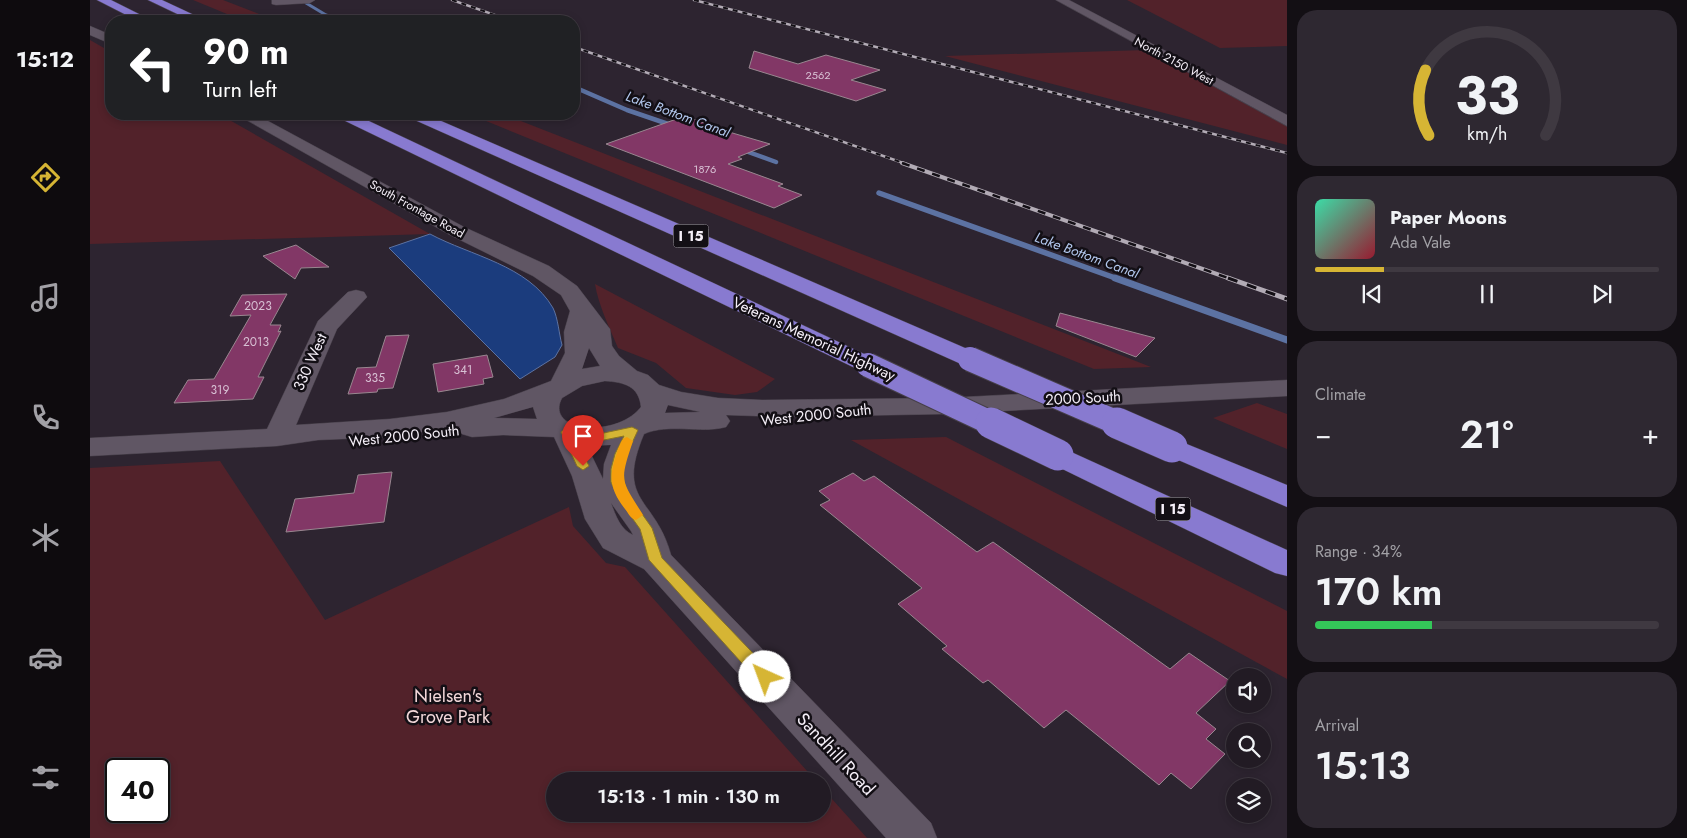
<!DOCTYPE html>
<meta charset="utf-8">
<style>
body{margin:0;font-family:Jost,sans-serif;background:#2e2831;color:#f1f3f6;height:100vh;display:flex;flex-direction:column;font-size:19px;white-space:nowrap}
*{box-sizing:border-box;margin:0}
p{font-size:16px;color:#a2a1a6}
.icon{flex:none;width:28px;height:28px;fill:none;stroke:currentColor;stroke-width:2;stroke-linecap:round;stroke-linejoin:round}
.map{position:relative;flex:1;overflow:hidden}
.drawer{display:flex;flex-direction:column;gap:10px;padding:10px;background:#130f14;width:400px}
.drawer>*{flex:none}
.banner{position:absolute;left:15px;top:15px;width:475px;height:105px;border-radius:20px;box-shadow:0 2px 8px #0003,0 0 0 1px #3f3941;background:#202124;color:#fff;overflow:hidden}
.tools{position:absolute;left:1136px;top:668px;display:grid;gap:10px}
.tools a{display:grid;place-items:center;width:45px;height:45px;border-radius:50%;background:#221b24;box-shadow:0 2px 8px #0003,0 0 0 1px #3f3941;font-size:25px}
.speed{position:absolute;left:15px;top:758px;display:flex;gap:10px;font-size:25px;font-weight:700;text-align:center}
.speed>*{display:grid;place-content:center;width:65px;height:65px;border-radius:50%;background:#221b24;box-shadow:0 2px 8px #0003,0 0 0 1px #3f3941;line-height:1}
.speed .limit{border:2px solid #111;border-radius:8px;background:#fff;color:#111}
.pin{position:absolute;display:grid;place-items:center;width:42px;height:42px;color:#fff;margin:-51px -21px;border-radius:50% 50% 50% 0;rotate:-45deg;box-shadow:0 0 5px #0007}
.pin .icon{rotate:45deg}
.me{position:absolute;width:55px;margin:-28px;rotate:317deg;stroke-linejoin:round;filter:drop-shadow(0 0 4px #0008)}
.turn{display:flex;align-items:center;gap:18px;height:105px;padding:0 15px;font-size:22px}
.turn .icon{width:65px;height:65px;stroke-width:2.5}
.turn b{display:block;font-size:35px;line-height:42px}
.big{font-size:38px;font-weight:600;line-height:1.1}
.drawer .card{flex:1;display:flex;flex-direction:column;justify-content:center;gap:8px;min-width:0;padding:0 18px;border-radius:20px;background:#2e2831}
.drawer .dial{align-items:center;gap:0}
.dial svg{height:130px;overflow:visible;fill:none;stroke:#3f3941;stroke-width:7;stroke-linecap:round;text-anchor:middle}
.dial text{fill:#f1f3f6;stroke:none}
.song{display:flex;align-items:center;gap:15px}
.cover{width:60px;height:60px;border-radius:8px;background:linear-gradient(135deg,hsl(160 70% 55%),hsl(350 70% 35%))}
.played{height:5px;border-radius:2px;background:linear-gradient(90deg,#d6b534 20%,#3f3941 20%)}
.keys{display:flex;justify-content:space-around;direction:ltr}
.heat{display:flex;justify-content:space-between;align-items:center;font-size:28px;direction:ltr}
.charge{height:8px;border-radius:4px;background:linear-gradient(90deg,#34c759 34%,#3f3941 0)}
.trip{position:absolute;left:456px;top:772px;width:285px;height:50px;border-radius:25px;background:#221b24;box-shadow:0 2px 8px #0003,0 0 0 1px #3f3941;font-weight:600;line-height:50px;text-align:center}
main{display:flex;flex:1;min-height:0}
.dock{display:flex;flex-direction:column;width:90px;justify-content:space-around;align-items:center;background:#0e0b0e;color:#a2a1a6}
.dock .icon{width:35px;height:35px}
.dock .selected{color:#d6b534}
.dock b{font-size:22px;color:#f1f3f6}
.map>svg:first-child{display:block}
</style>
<main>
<nav class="dock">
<b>15:12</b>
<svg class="icon selected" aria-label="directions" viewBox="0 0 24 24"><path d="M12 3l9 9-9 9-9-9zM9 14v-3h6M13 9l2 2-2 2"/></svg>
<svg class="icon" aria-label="music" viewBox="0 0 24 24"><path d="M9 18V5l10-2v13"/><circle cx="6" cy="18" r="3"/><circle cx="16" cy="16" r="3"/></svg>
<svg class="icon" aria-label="phone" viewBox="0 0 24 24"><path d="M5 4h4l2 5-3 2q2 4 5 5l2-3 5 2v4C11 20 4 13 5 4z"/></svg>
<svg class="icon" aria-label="climate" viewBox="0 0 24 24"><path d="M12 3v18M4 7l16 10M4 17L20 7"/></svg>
<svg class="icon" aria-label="car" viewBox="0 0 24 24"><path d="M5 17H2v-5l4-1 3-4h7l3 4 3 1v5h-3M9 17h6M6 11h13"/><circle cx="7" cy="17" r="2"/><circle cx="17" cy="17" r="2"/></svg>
<svg class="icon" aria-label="filters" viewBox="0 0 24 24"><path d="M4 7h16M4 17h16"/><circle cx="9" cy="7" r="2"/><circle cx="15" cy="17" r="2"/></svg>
</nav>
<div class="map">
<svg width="1197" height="838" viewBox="0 0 1197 838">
<rect width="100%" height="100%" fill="#2d2430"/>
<g fill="#52222a" fill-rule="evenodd">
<polygon points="103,0 133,0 187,21 154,21"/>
<polygon points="1037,0 1197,0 1197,46 1130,48"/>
<polygon points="0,40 21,52 21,114 129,114 340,234 0,244"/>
<polygon points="1056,50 1197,126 1197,145 855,56"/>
<polygon points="379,114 413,114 1061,367 1004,369"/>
<path d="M505 284 685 379 667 392 645 395 596 388 566 363 528 348C520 329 508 304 505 284Z"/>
<polygon points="1167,403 1197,414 1197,449 1123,418"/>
<polygon points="856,437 1197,611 1197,679 761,440"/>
<path d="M130 461 235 620 479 507 483 526 516 563 535 567 726 781H465V814H732L733 789 777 838H0V468ZM26 769H69V811H26Z"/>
</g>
<path fill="#1b3c7d" stroke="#5c72a2" d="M340 234C381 256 438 265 463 308 468 318 469 334 472 345L465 357 430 379 299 248Z"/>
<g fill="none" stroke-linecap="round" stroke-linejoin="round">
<polyline stroke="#5c72a2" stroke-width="3" points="216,3 236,15 254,21"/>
<g stroke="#5c72a2" stroke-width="4.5">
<polyline points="484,87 537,110 584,126"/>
<polyline points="650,149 686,162"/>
</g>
<polyline stroke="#5c72a2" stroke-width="5.5" points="789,193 1028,279"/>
<polyline stroke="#5c72a2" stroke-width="7" points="1025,278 1197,340"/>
</g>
<g fill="#823766" stroke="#998790">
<polygon points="664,51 708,64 736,55 790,70 761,80 796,90 766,101 659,68"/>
<polygon points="595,116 639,132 680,144 648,157 652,159 638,164 693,184 688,186 712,195 684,208 516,144"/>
<polygon points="206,245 239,267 211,268 205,279 173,256"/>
<polygon points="197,294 180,325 191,325 188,332 191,331 168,377 174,377 163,399 84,403 98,380 124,379 161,315 140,316 152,295"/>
<polygon points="970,313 1065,338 1046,357 966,326"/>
<polygon points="319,335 303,388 288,389 287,392 258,394 267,368 286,367 296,336"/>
<polygon points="397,355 403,377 393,379 394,384 348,392 343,364"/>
<polygon points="302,472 294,522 196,532 205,499 264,493 268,475"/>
<polygon points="763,473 774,481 784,476 887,552 903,542 1080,669 1099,653 1140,681 1106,713 1126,729 1116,739 1135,754 1101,789 1081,773 1069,785 976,710 954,728 898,680 893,683 852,649 857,646 808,604 832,588 730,505 740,500 729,491"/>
</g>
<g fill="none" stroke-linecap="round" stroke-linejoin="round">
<g stroke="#463f49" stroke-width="1">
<g id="minor">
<polygon points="182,0 225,0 220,3 186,5 182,4"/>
<polygon points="966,0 979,0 1197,115 1197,126"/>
<polygon points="0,26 21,35 21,44 0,35"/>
<path d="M146 114H165L374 227 459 266 487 286 516 324 520 329 522 346 529 356 547 371 558 375 569 385 591 392 628 398 672 400 855 398 1197 380V396L855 414 695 417 636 415 640 421 636 427C610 434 579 423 554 434 525 503 565 496 581 555L841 823 847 838H796L554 569 513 548 495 519 482 476 464 437 413 435 382 437 372 434 368 428 370 426 300 437 228 440 187 446 0 456V438L177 429 228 321 258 292 266 290 274 292 277 297 247 329 206 425 300 419 357 412 414 399 461 381 475 353 474 332 480 311 471 295 443 276 360 235ZM499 348 510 366 492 369ZM515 381C534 382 549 386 551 407 526 439 454 432 472 398L492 386ZM578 405 606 411 610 412 575 413ZM443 407 447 419 404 418ZM521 445 514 464 513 479 497 446ZM521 503 541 531 543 535C530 529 526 516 521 503Z"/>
</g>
</g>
<g stroke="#463f49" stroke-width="1">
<g id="highway">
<polygon points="7,0 21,0 63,21 48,21"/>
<polygon points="58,0 72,0 117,21 102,21"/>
<polygon points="244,114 264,114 787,360 791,365 787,370 778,373 769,370 247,117"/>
<polygon points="315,114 335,114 889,354 893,359 889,364 880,367 871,364 318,117"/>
<polygon points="1082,438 1197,485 1197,507 1072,453 1068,447 1072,441"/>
<polygon points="968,446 1197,550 1197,576 1185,573 958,462 954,455 958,448"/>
</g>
</g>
<use href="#minor" fill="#605664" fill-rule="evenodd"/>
<use href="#highway" fill="#887ad0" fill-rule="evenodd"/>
<g stroke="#b2abb5" stroke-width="2.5">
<g id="rail-far2">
<polyline points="362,0 422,21"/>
<polyline points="604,0 1197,153"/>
<polyline points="484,47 816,164"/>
</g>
</g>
<g stroke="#b2abb5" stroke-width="4">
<polyline id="rail-far1" points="812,163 1141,279"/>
</g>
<g stroke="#b2abb5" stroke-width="5">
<polyline id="rail" points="1138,278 1197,299"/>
</g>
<use href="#rail-far2" stroke="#130f15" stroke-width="2" stroke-dasharray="5" stroke-linecap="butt"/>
<use href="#rail-far1" stroke="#130f15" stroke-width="2.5" stroke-dasharray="8" stroke-linecap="butt"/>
<use href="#rail" stroke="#130f15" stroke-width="3" stroke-dasharray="10" stroke-linecap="butt"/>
<g stroke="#463f49" stroke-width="26" stroke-linecap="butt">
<g id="highway-bridge-far1">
<polyline points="880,359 1030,424"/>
<polyline points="778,365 903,424"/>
</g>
</g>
<g stroke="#463f49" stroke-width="32" stroke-linecap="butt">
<g id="highway-bridge">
<polyline points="901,423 968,455"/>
<polyline points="1027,423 1082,447"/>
</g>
</g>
<use href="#highway-bridge-far1" stroke="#887ad0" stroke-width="24"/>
<use href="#highway-bridge" stroke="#887ad0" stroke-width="31"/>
</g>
<polygon fill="#d6b534" stroke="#8b7622" points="542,427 548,430 537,454 533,469 534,482 540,497 562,528 572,558 681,672 683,677 681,682 675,684 669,682 559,560 550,529 528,498 521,482 521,469 525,454 534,436 509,441 485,437 499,466 493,470 487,466 471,432 476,428 509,434"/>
<path fill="#f59e0b" d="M537 437 543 441C529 483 531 479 553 515L546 520C540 518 539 514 535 509 518 487 519 475 528 449 531 443 531 439 537 437Z"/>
<g text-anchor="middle" stroke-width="5" stroke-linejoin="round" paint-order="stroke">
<g font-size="11" fill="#d8c1d4">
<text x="728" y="79">2562</text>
<text x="615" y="173">1876</text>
</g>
<g font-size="12" fill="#f5eff8" stroke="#130f15">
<text transform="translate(1084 61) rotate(28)" y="4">North 2150 West</text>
<text transform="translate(327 209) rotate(29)" y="4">South Frontage Road</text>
</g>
<g font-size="12" fill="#d8c1d4">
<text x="168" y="310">2023</text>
<text x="166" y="346">2013</text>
<text x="373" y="374">341</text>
<text x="285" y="382">335</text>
<text x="130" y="394">319</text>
</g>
<g font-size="14" font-style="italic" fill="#b2c7ed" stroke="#130f15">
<text transform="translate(588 114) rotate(20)" y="5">Lake Bottom Canal</text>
<text transform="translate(997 255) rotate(20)" y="5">Lake Bottom Canal</text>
</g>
<g fill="#130f15" stroke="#b1acb4" stroke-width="1">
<rect x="583.5" y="224.5" width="35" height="23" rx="4"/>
<rect x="1065.5" y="497.5" width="35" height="23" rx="4"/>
</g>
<g font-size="14" font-weight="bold" fill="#f5eff8">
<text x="601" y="241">I 15</text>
<text x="1083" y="514">I 15</text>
</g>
<g font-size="15" fill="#f5eff8" stroke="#130f15">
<text transform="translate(724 339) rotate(25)" y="5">Veterans Memorial Highway</text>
<text transform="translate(220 362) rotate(-66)" y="5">330 West</text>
<text transform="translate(993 398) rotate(-3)" y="5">2000 South</text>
<text transform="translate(726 415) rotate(-6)" y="5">West 2000 South</text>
<text transform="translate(314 436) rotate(-6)" y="5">West 2000 South</text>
</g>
<g font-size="18" fill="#f2d7d9" stroke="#130f15">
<text x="358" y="702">Nielsen's<tspan x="358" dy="21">Grove Park</tspan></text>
</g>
<g font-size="18" fill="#f5eff8" stroke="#130f15">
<text transform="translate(746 754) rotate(47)" y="6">Sandhill Road</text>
</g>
</g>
</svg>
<div class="tools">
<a><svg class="icon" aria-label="sound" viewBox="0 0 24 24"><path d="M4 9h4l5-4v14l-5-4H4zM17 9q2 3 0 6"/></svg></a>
<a><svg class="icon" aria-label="search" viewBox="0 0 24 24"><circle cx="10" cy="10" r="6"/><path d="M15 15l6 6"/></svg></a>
<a><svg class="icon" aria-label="layers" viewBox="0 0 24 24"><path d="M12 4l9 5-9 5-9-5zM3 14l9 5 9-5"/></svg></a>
</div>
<div class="speed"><div class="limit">40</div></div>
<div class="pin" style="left:493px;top:466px;background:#d93025"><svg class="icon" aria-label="arrive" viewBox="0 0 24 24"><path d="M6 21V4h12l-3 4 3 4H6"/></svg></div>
<svg class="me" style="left:675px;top:677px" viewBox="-20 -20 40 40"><circle r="19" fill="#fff"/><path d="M0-13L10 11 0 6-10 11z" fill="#d6b534"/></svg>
<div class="trip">15:13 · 1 min · 130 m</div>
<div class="banner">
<div class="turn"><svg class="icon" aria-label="left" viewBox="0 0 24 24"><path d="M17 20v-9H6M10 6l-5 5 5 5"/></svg><div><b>90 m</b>Turn left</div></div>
</div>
</div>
<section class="drawer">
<div class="card dial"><svg viewBox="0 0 100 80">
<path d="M14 69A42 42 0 1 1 86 69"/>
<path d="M14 69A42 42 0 0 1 12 29" stroke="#d6b534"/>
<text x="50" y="56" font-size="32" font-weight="700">33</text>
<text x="50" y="72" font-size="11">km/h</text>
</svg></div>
<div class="card">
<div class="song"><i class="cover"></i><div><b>Paper Moons</b><p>Ada Vale</p></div></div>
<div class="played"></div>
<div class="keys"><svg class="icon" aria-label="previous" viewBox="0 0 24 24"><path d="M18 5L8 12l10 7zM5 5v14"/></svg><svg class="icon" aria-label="pause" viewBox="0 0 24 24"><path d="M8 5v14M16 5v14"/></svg><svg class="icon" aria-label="next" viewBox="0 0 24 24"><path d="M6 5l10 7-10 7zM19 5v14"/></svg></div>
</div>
<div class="card"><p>Climate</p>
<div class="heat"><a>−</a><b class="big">21°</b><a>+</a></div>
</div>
<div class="card"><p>Range · 34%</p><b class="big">170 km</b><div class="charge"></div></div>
<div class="card"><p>Arrival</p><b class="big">15:13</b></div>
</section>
</main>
